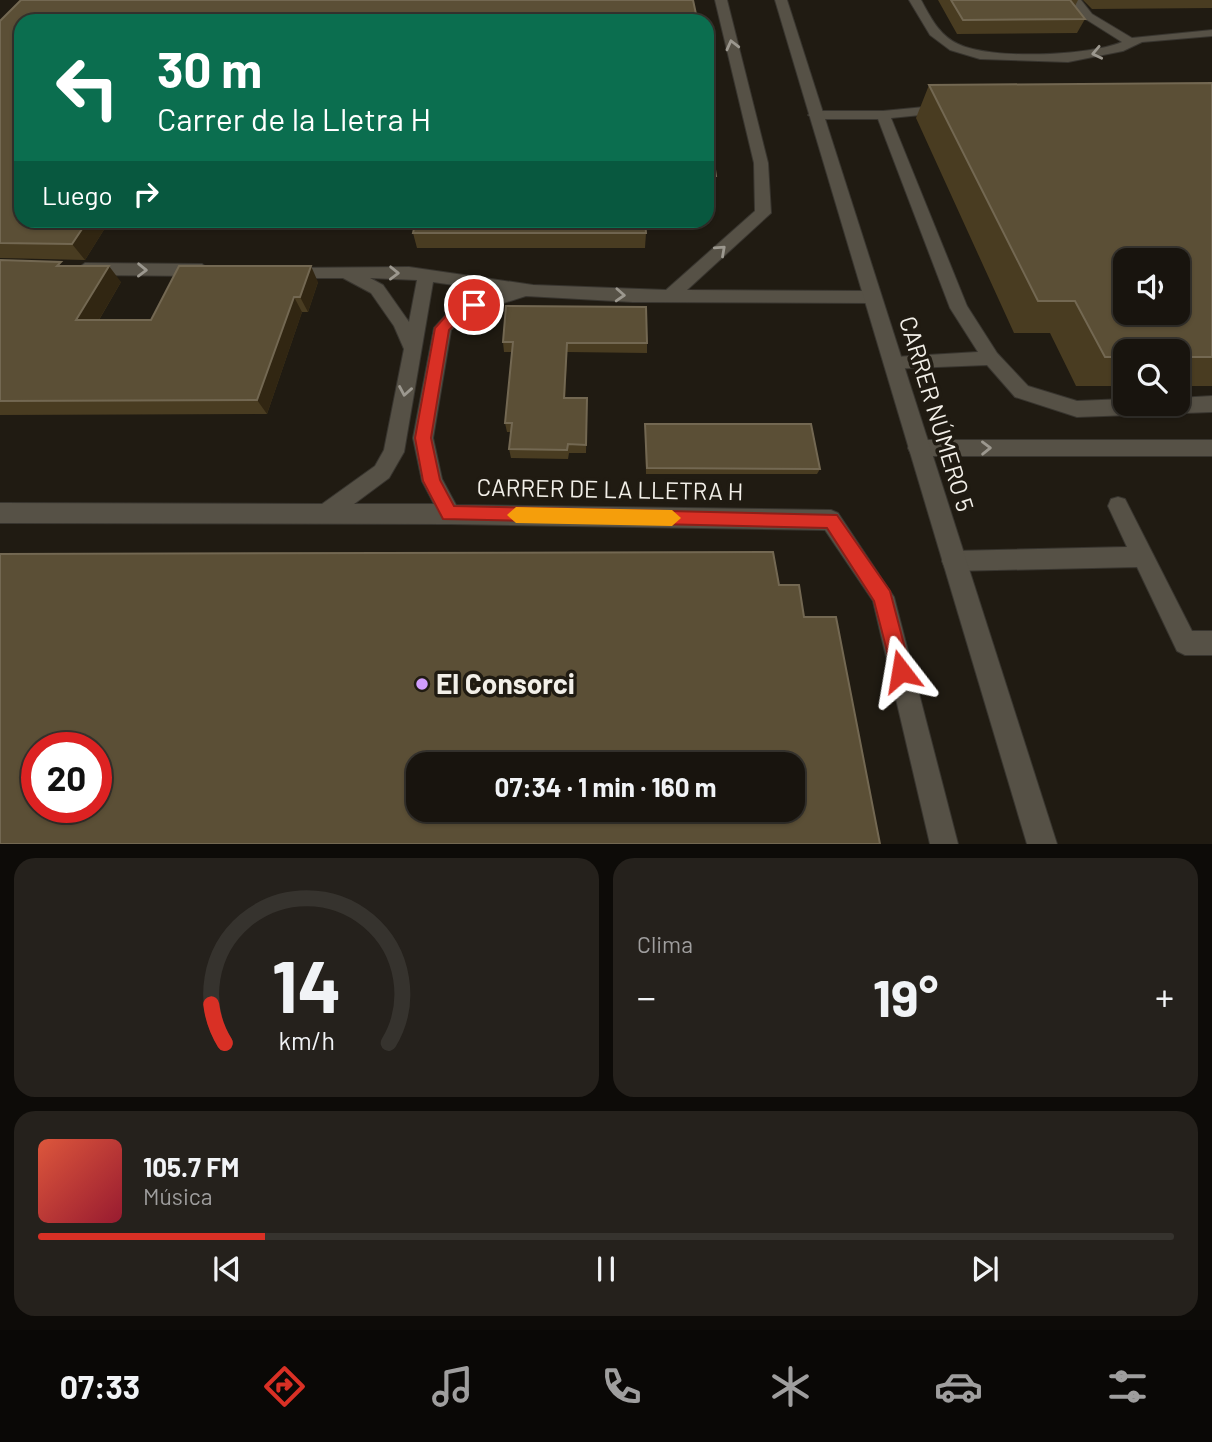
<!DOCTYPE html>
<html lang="es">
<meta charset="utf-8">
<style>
body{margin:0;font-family:Barlow,sans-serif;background:#25211c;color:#f1f3f6;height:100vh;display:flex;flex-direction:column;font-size:26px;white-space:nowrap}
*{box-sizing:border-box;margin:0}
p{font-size:23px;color:#9f9e9e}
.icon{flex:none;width:38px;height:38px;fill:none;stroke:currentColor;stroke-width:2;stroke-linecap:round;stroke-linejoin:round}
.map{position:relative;height:844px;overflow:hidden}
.sheet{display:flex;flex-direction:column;gap:14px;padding:14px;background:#0d0b08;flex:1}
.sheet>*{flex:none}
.hud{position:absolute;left:14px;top:14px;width:700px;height:214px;border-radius:21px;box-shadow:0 2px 5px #0004,0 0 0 2px #36332e;background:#0b6e4f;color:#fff;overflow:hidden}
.buttons{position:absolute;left:1113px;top:248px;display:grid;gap:14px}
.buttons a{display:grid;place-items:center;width:77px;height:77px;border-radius:14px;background:#18140e;box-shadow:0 2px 5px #0004,0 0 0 2px #36332e;font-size:35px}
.speed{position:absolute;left:21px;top:732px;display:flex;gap:14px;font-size:35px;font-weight:700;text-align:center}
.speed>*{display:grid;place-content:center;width:91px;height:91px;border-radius:50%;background:#18140e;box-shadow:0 2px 5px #0004,0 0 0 2px #36332e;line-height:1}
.speed .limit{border:10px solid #d22;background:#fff;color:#111}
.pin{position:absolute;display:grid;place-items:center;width:60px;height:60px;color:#fff;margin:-30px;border:4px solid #fff;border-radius:50%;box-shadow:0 2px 7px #0007}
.me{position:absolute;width:77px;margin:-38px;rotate:346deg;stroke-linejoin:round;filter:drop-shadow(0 0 5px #0008)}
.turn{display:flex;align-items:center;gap:24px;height:147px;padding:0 28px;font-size:32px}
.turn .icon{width:91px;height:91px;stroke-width:2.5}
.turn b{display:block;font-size:49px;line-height:60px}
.then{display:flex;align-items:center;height:66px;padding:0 28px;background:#0003;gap:14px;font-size:26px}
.big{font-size:52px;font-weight:700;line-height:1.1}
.sheet .tile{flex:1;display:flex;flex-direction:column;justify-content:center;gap:10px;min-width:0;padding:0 24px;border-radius:21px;background:#25211c}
.sheet .dial{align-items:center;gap:0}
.dial svg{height:182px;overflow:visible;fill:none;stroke:#36332e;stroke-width:7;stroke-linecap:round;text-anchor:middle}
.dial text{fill:#f1f3f6;stroke:none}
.song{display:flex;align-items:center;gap:21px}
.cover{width:84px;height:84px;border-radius:10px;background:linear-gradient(135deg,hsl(10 70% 55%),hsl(350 70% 35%))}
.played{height:7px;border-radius:4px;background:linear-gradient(90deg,#d93025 20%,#36332e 20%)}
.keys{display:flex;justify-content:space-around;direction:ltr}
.heat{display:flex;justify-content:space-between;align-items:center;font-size:38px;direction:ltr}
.sheet .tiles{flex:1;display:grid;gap:14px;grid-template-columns:1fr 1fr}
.tile:last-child{grid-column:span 2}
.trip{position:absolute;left:406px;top:752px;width:399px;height:70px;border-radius:21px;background:#18140e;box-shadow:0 2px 5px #0004,0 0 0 2px #36332e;font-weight:700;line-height:70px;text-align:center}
.tabs{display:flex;height:112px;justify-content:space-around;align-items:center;background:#0a0806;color:#9f9e9e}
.tabs .icon{width:49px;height:49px}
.tabs .current{color:#d93025}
.tabs b{font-size:32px;color:#f1f3f6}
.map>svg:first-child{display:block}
</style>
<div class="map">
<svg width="1212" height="844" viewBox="0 0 1212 844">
<rect width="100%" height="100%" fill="#201b12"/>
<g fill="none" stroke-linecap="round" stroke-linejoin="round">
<g stroke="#38352f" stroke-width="2">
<g id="lane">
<path d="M715 0H727L768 163 771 213 687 290 872 291 880 297 872 303 633 302 526 296 466 315 451 330 433 438 442 479 456 505 831 510 838 513 894 597 958 844H930L873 601 825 530 450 524 0 523V503L322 504 375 466 384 450 404 349 394 326 371 293 343 278H288L280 272 282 268 409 267 533 285 666 290 755 211 754 163ZM370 278 417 280 409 322 383 285ZM433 282 502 292 454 306 434 328 413 438 422 481 434 504H354L389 478 404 452Z"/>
<path d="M909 0H921C931 18 939 35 958 44 990 60 1089 56 1122 42L1084 18 1069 0H1081L1092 14 1132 38 1212 30V36L1142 42 1123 51 1068 62 980 59 950 50 930 35Z"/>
<polygon points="945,105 950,106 950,112 891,118 967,306 997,353 1028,386 1077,401 1125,399 1125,404 1178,404 1178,398 1212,396 1212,412 1077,417 1015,397 987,365 888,369 885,364 894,357 978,352 950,308 878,119 815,119 808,115 815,111 883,111"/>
<polygon points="85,263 202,264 210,270 202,276 85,275 77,269"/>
<polygon points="918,440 1212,440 1212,456 918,456 911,454 908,448 911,442"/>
<polygon points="1118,497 1125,499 1192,631 1212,631 1212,655 1185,655 1177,651 1137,567 953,571 945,568 942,561 945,554 953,551 1127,547 1108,506 1111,499"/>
</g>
</g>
<g stroke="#38352f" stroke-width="2">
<polygon id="street" points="775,0 787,0 1057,844 1027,844"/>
</g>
<use href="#lane" fill="#565146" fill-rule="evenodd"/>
<use href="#street" fill="#565146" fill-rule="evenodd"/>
</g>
<g fill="#493c21">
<polygon points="938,0 1078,0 1075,6 1085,19 1077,33 957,34"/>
<polygon points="1083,0 1212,0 1212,8 1092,9"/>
<polygon points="696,14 695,21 21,21 21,220 110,220 85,260 0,258 0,21"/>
<polygon points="1212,83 1212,386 1178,386 1178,352 1125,352 1125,386 1076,386 1050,333 1014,333 916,118 929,85"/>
<polygon points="707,117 716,176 714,191 707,191"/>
<polygon points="413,233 646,233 645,248 417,248"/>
<polygon points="0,260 65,266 121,282 99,320 151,320 318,282 308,312 302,312 267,414 0,415"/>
<polygon points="503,342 647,343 647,353 567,352 565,398 587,398 586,453 569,453 568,459 511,458 509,449 511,432 507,432 505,423 512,352 504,352"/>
<polygon points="645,424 820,469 817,474 646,474"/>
</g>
<g fill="#312612">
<polygon points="88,220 110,220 85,260 72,244"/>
<polygon points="109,266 121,282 90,335 76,320"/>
<polygon points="311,266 318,282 308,312 300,297"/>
<polygon points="294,297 302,312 267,414 257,400"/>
<polygon points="567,343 567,352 565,407 564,398"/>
</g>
<g fill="#5b4f36" stroke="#736852" stroke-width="2" fill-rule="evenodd">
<polygon points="21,0 693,0 696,14 691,14 692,21 21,21 21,220 88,220 72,244 0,243 0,21"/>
<polygon points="951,0 1070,0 1085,19 963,20"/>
<path d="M1212 83V357H1178V352H1125V357H1105L1075 301H1038L929 85ZM1125 261H1178V313H1125Z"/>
<polygon points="707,117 716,176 707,176"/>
<polygon points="416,220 645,220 646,233 413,233"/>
<polygon points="0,260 61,262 57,266 109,266 76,320 151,320 179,266 311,266 300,297 294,297 257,400 0,401"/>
<polygon points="506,306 646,307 647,343 567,343 564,398 587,398 586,445 568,444 567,450 509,449 512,423 505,423 513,342 503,342"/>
<polygon points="645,424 811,424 820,469 647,468"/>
<path d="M773 552 779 585H799L804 617H836L880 844H0V554ZM37 747H96V807H37ZM418 765H793V810H418Z"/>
</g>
<defs><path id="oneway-chevron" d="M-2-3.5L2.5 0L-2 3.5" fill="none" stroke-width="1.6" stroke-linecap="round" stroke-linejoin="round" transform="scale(1.75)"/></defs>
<g stroke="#9c988f">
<use href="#oneway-chevron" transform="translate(732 45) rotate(-104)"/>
<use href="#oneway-chevron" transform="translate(1097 53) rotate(168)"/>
<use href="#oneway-chevron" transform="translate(721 250) rotate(-42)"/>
<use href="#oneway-chevron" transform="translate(142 270) rotate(1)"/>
<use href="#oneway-chevron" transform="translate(394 273) rotate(1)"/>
<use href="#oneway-chevron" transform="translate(620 295) rotate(3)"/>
<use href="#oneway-chevron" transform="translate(405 391) rotate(100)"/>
<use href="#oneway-chevron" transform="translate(986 448) rotate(-1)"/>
</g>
<polygon fill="#d93025" stroke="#8d1f18" stroke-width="2" points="474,300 481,305 479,308 465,314 449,330 431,438 440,480 454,506 837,515 890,591 911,671 908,678 901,681 894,678 874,601 827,528 443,519 423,481 415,438 435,328 455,306"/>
<polygon fill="#f59e0b" points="516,507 672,510 681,518 672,526 516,523 507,515"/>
<circle fill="#d19dfe" stroke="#201b12" stroke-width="2.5" cx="422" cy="684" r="7"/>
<g text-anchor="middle" stroke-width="7" stroke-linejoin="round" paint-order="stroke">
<g font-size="24" fill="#f2efe8" stroke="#201b12">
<text transform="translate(936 414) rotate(73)" y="8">CARRER NÚMERO 5</text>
<text transform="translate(610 490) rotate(1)" y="8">CARRER DE LA LLETRA H</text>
</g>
<g font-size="28" font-weight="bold" fill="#f2efe8" stroke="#201b12" text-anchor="start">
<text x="436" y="694">El Consorci</text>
</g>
</g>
</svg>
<div class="buttons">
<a><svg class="icon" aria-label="sound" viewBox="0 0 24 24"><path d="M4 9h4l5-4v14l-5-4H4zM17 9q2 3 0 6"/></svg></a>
<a><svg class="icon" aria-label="search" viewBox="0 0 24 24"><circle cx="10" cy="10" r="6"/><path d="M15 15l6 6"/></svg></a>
</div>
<div class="speed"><div class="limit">20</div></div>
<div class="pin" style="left:474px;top:305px;background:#d93025"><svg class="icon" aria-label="arrive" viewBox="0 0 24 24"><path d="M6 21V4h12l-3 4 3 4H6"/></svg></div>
<svg class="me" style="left:901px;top:671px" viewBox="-20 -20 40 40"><path d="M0-17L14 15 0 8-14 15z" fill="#d93025" stroke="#fff" stroke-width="4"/></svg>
<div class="trip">07:34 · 1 min · 160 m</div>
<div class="hud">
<div class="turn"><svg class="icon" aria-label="left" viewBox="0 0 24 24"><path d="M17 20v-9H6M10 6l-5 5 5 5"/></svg><div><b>30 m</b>Carrer de la Lletra H</div></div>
<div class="then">Luego<svg class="icon" aria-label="right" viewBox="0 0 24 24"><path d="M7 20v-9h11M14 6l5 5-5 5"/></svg></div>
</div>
</div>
<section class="sheet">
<div class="tiles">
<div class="tile dial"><svg viewBox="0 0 100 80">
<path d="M14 69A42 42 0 1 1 86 69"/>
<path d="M14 69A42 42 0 0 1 8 52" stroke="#d93025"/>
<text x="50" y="56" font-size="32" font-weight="700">14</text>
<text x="50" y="72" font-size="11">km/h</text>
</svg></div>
<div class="tile"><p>Clima</p>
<div class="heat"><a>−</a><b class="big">19°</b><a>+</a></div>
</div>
<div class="tile">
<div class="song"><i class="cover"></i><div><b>105.7 FM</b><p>Música</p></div></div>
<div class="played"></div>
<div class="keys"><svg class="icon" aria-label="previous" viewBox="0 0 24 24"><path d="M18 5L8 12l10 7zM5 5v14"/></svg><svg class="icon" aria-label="pause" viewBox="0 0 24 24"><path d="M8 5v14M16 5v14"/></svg><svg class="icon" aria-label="next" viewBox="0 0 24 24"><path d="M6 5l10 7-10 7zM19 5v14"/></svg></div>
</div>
</div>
</section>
<nav class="tabs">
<b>07:33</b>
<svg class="icon current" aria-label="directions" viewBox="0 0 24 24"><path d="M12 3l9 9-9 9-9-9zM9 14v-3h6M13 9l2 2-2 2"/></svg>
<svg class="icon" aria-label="music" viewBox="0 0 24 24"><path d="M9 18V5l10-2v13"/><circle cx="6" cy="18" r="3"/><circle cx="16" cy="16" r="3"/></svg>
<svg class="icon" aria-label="phone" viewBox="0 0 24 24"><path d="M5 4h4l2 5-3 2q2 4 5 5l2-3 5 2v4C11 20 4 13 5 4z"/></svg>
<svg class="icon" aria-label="climate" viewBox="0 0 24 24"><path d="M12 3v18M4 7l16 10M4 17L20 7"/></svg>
<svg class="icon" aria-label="car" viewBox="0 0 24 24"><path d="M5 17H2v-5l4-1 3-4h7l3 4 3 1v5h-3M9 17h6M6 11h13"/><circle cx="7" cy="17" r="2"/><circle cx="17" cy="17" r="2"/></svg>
<svg class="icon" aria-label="filters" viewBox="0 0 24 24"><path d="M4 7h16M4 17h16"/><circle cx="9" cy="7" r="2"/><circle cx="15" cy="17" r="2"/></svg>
</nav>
